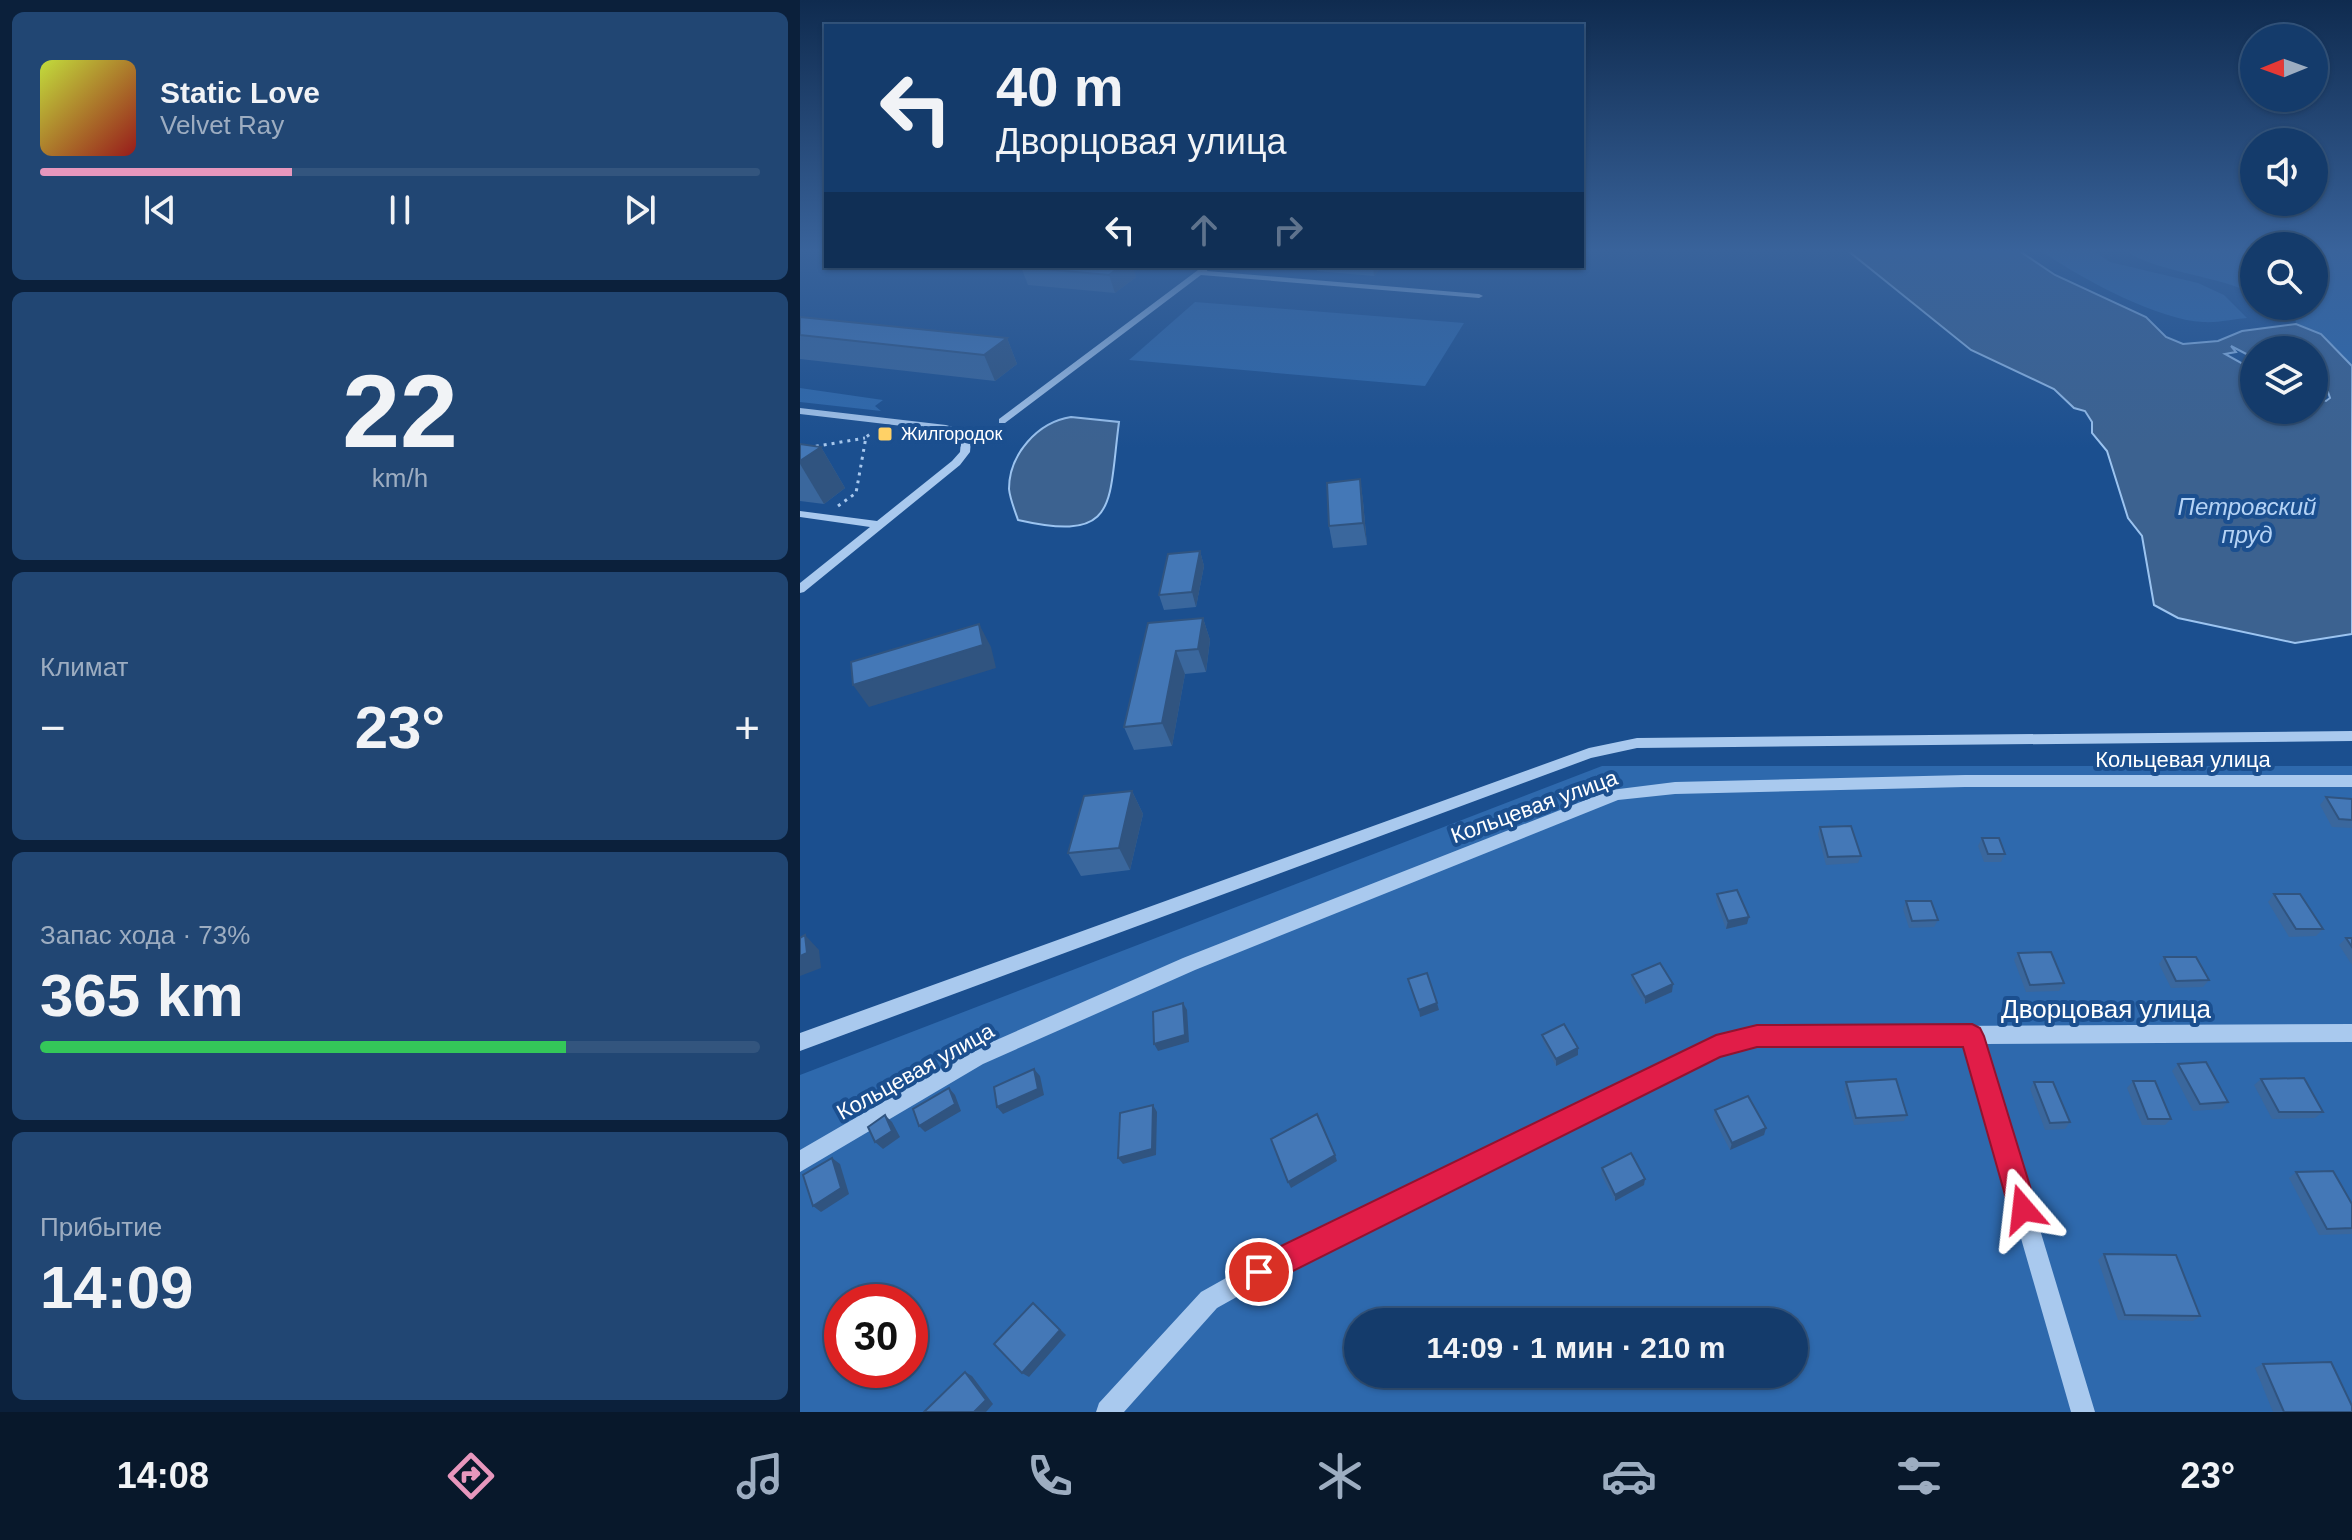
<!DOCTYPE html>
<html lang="ru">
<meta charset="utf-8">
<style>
body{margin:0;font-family:Arial,sans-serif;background:#214673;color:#f1f3f6;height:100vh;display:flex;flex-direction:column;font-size:30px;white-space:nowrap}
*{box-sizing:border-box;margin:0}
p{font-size:26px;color:#9dadc1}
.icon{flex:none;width:44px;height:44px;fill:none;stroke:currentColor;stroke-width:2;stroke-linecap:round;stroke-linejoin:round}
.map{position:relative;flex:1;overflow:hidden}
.side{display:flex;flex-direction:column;gap:12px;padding:12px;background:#0b203b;width:800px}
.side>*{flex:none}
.banner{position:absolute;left:24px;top:24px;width:760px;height:244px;border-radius:0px;box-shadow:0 2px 6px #0004,0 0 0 2px #33557e;background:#143b6b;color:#f1f3f6;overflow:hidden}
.needle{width:52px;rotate:269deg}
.fabs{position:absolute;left:1440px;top:24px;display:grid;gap:16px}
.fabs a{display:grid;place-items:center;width:88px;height:88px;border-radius:50%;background:#143b6b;box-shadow:0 2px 6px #0004,0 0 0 2px #33557e;font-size:40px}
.speed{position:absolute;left:24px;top:1284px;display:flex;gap:16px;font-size:40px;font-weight:700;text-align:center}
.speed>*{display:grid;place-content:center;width:104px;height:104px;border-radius:50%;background:#143b6b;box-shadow:0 2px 6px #0004,0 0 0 2px #33557e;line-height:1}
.speed .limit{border:12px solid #d22;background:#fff;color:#111}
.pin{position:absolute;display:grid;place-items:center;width:68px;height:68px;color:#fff;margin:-34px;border:4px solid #fff;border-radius:50%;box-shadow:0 2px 8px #0007}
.me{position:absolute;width:88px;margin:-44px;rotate:343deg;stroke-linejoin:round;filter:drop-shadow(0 0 6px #0008)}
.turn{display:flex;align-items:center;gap:28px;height:168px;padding:0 40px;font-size:36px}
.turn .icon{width:104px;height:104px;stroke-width:2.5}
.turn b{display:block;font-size:56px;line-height:68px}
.lanes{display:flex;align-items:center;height:76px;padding:0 40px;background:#0003;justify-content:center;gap:40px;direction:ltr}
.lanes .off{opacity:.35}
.big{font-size:60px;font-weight:700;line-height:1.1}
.side .card{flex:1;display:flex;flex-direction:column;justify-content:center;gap:12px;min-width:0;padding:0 28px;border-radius:12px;background:#214673}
.side .dial{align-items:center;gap:0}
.dial b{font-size:104px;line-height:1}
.song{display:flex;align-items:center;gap:24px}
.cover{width:96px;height:96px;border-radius:12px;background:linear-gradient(135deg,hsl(70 70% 55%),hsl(0 70% 35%))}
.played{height:8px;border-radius:4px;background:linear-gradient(90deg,#e797bd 35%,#33557e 35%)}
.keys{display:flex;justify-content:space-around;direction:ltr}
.heat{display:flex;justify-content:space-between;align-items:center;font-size:44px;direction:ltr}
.charge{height:12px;border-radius:6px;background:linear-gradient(90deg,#34c759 73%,#33557e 0)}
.trip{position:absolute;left:544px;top:1308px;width:464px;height:80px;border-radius:40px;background:#143b6b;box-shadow:0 2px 6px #0004,0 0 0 2px #33557e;font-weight:700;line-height:80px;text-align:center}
.menu{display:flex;height:128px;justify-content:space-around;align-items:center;background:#08182b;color:#9dadc1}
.menu .icon{width:56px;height:56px}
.menu .on{color:#e797bd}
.menu b{font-size:36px;color:#f1f3f6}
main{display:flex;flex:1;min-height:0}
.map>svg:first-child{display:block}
</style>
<main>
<section class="side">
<div class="card">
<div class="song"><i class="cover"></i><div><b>Static Love</b><p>Velvet Ray</p></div></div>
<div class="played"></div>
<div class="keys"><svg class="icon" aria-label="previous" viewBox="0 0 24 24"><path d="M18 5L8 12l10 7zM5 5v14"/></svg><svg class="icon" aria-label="pause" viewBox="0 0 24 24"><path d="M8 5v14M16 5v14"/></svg><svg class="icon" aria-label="next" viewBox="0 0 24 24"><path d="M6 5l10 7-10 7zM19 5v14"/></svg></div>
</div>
<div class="card dial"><b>22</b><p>km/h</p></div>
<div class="card"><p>Климат</p>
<div class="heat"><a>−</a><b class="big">23°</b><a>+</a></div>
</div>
<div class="card"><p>Запас хода · 73%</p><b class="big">365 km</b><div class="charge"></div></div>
<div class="card"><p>Прибытие</p><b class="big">14:09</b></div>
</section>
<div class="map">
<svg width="1552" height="1412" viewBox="0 0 1552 1412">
<rect width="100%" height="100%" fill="#1b4f8f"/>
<g fill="#2e69ad" fill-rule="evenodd">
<path d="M1240 250H1292L1310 262 1398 283 1424 295 1447 318C1433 319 1418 323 1403 322 1357 320 1278 277 1240 250Z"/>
<path d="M1325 250H1454V294C1416 275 1354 272 1325 250Z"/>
<polygon points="1514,250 1552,250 1552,366 1521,334 1496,324 1495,317 1477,306 1514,306"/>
<polygon points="395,302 664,323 625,386 329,360"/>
<polygon points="0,388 83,400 75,406 81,411 0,402"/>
<path d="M802 766H1552V1412H0V1075ZM42 1302H110V1370H42ZM558 1322H994V1374H558Z"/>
</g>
<g fill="#3c6290" stroke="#9cc4f0" stroke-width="2" fill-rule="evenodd">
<path d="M1047 250H1218L1255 275 1346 317 1366 337 1383 344 1418 341 1442 331 1496 324 1521 334 1552 366V634L1495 643 1378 618 1354 605 1342 536 1328 518 1307 451 1292 433V422L1285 411 1274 408 1254 389 1171 350ZM1431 346 1454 358V350H1514V386L1528 392 1530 398 1526 401 1514 397V410H1454V370L1425 354 1436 352Z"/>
<path d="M271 417 319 422C308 505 319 543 218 520 215 511 210 499 209 489 209 454 238 422 271 417Z"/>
</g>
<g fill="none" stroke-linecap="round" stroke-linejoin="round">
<g stroke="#a9c9ee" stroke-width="3" stroke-dasharray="3 5" stroke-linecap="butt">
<polyline points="0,449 65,438"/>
<polyline points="38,506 56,493 66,437 73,432"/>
</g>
<g fill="#a9c9ee" fill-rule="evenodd">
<polygon points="402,267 408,267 407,271 679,294 683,296 679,298 401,275 205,423 199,423 199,419"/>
<polygon points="0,408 146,425 162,430 171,440 170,452 160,465 4,592 0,593 0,583 70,527 0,517 0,511 77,521 152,461 160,452 161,441 154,434 145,431 0,414"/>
<polygon points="1552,731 1552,741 837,748 791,758 0,1051 0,1033 789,748 837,738"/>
<polygon points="1165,775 1552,775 1552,787 1165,787 875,794 818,800 395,970 183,1064 0,1172 0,1150 169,1052 383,958 811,790 875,782"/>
<polygon points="1552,1024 1552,1042 1184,1044 1295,1412 1271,1412 1165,1044 957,1045 919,1054 467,1280 417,1308 324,1412 296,1412 299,1403 401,1292 451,1264 916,1037 957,1027"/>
</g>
</g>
<g fill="#3a679d">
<polygon points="516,266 583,266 574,276 517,271"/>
<polygon points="221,267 336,277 315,293 228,285"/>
<polygon points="0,317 207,338 217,364 195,381 0,359"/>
<polygon points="0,444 21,447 45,488 24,504 0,501"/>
<polygon points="560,479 563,501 567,545 533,548 529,526"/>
<polygon points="400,551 404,566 396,607 364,610 359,595"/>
<polygon points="403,618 410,640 406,672 385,674 372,746 334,750 324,727 348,623"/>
<polygon points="332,791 343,814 330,870 281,876 268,853"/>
<polygon points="1526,797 1552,799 1552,828 1532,827 1520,805"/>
<polygon points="1020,827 1061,856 1058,863 1026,865 1018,834"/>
<polygon points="1182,838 1205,854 1201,862 1184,862 1178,846"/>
<polygon points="917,894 947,924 926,929 916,901"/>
<polygon points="1474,894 1523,929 1516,936 1489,937 1468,902"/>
<polygon points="1106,901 1138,920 1134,927 1109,928 1103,909"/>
<polygon points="1546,938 1552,938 1552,965 1539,945"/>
<polygon points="1218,953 1264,983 1259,991 1226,992 1214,960"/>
<polygon points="1364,957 1409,980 1403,987 1371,988 1359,964"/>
<polygon points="832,975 872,992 845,1004 831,982"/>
<polygon points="742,1035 778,1048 778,1055 756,1066 743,1041"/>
<polygon points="1378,1064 1428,1102 1422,1109 1393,1111 1372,1071"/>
<polygon points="1461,1079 1523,1112 1515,1118 1472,1119 1454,1085"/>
<polygon points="1333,1081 1371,1119 1365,1125 1342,1125 1327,1088"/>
<polygon points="1046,1082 1107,1115 1104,1121 1054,1125 1044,1089"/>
<polygon points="1234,1082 1270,1122 1265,1129 1245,1130 1230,1089"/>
<polygon points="915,1110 966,1128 964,1135 930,1150 913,1117"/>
<polygon points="802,1168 845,1179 844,1185 815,1201 801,1174"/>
<polygon points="1496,1172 1552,1204 1552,1234 1519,1235 1489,1178"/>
<polygon points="1304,1254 1400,1316 1393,1321 1318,1320 1298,1260"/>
<polygon points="1463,1364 1552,1412 1473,1412 1455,1368"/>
</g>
<g fill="#305480">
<polygon points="321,266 333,266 336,277 315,293 309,275"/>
<polygon points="573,266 583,266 574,276"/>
<polygon points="207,338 217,364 195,381 184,355"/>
<polygon points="21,447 45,488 24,504 0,464 0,461"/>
<polygon points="560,479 563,501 567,545 563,523"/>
<polygon points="400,551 404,566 396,607 392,592"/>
<polygon points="403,618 410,640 406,672 398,649"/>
<polygon points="179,624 191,647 196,668 69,707 53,685"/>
<polygon points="376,651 385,674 372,746 362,723"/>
<polygon points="332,791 343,814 330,870 319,848"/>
<polygon points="949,917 947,924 926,929 928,921"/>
<polygon points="5,935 19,950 21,968 0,976 0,956"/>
<polygon points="873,984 872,992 845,1004 845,997"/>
<polygon points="383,1003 387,1010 389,1042 358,1051 354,1044"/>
<polygon points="637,1003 639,1010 620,1017 619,1010"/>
<polygon points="778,1048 778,1055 756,1066 756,1059"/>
<polygon points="234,1069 240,1076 244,1095 203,1114 197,1107"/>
<polygon points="149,1088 155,1095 161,1111 125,1132 119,1126"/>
<polygon points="353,1105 357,1112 356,1155 323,1164 318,1158"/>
<polygon points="85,1115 92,1122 100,1137 83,1149 75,1142"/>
<polygon points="966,1128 964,1135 930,1150 932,1143"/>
<polygon points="535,1155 537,1161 491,1188 488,1182"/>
<polygon points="32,1158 40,1164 49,1194 21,1212 13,1206"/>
<polygon points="845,1179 844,1185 815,1201 815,1195"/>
<polygon points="233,1303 266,1335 229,1377 222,1373"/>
<polygon points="165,1372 172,1376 193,1404 186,1412 174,1412"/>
</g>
<g fill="#4478b7" stroke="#305480" stroke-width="2">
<polygon points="222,266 321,266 309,275 221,267"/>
<polygon points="0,317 207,338 184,355 0,335"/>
<polygon points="0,444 21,447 0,461"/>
<polygon points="560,479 563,523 529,526 527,483"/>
<polygon points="400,551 392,592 359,595 368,554"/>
<polygon points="403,618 398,649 376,651 362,723 324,727 348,623"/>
<polygon points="179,624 183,645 53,685 51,662"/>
<polygon points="332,791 319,848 268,853 284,796"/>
<polygon points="1526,797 1552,799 1552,820 1539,819"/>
<polygon points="1051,826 1061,856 1028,857 1020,827"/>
<polygon points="1182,838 1199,838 1205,854 1188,854"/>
<polygon points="937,890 949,917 928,921 917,894"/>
<polygon points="1474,894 1500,894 1523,929 1496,929"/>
<polygon points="1106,901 1131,901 1138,920 1112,921"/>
<polygon points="5,935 7,953 0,956 0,938"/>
<polygon points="1546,938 1552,938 1552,947"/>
<polygon points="1251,952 1264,983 1230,985 1218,953"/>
<polygon points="1364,957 1396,957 1409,980 1376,981"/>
<polygon points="860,963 873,984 845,997 832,975"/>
<polygon points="627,973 637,1003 619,1010 608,979"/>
<polygon points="383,1003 385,1035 354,1044 353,1012"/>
<polygon points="764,1024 778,1048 756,1059 742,1035"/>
<polygon points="1406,1062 1428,1102 1400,1104 1378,1064"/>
<polygon points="234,1069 238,1089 197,1107 194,1087"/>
<polygon points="1504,1078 1523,1112 1479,1112 1461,1079"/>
<polygon points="1096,1079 1107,1115 1056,1118 1046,1082"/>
<polygon points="1333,1081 1355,1081 1371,1119 1348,1119"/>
<polygon points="1234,1082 1253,1082 1270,1122 1250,1123"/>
<polygon points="149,1088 155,1104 119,1126 113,1109"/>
<polygon points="948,1096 966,1128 932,1143 915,1110"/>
<polygon points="353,1105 352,1149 318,1158 320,1113"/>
<polygon points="517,1114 535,1155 488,1182 471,1139"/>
<polygon points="85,1115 92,1131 75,1142 68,1127"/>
<polygon points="831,1153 845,1179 815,1195 802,1168"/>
<polygon points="32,1158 41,1188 13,1206 3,1175"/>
<polygon points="1533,1171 1552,1204 1552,1228 1527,1229 1496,1172"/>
<polygon points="1304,1254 1376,1255 1400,1316 1325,1315"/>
<polygon points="233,1303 260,1330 222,1373 194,1344"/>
<polygon points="1531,1362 1552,1406 1552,1412 1484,1412 1463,1364"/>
<polygon points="165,1372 186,1400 174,1412 124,1412"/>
</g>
<linearGradient id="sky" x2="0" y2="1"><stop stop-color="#0f2b4f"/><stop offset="0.56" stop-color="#39639b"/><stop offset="1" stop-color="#39639b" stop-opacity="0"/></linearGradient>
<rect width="1552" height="448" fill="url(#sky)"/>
<polygon fill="#e11d48" stroke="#92132f" stroke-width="2" points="1172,1024 1180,1028 1184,1036 1237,1209 1233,1219 1223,1223 1213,1219 1209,1209 1163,1047 957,1047 920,1057 469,1283 459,1287 448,1283 444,1272 448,1262 916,1035 957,1025"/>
<rect fill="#ffd166" stroke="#1b4f8f" stroke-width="3" x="77" y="426" width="16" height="16" rx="4"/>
<g text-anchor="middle" stroke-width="8" stroke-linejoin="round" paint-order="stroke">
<g font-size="18" fill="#fff" stroke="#1b4f8f" text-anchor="start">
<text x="101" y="440">Жилгородок</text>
</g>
<g font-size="22" fill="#fff" stroke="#1b4f8f">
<text x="1383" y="767">Кольцевая улица</text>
<text transform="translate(734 806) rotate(-20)" y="8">Кольцевая улица</text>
<text transform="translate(115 1071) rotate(-29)" y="8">Кольцевая улица</text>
</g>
<g font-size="24" font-style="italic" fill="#b5d3f5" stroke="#1b4f8f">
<text x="1447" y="515">Петровский<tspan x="1447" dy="28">пруд</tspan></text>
</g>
<g font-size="26" fill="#fff" stroke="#1b4f8f">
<text x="1306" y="1018">Дворцовая улица</text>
</g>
</g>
</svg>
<div class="fabs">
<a><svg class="needle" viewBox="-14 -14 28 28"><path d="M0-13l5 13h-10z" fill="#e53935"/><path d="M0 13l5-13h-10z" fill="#9dadc1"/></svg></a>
<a><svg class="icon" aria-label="sound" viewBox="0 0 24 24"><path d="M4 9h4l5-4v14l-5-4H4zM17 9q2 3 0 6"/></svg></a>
<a><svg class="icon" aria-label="search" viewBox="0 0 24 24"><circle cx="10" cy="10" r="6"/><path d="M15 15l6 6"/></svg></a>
<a><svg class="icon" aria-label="layers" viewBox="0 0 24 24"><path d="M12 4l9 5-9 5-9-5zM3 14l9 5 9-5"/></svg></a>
</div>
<div class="speed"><div class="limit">30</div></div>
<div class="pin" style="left:459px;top:1272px;background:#d93025"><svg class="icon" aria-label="arrive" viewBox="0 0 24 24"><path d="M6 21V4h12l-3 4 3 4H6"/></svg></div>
<svg class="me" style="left:1223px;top:1209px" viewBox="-20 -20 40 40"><path d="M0-17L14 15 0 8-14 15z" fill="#e11d48" stroke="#fff" stroke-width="4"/></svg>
<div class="trip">14:09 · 1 мин · 210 m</div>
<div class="banner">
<div class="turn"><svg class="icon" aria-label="left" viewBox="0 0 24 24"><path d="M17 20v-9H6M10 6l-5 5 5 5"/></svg><div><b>40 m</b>Дворцовая улица</div></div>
<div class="lanes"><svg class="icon" aria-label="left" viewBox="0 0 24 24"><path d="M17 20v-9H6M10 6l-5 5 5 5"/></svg><svg class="icon off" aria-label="ahead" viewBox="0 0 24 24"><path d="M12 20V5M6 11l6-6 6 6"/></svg><svg class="icon off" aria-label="right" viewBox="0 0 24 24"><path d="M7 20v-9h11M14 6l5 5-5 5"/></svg></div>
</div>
</div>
</main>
<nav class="menu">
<b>14:08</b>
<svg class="icon on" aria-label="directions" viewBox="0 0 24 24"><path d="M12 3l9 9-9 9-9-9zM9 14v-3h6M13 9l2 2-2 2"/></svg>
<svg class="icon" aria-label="music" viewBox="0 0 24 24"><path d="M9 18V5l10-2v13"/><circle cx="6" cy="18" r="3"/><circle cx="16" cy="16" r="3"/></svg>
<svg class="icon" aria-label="phone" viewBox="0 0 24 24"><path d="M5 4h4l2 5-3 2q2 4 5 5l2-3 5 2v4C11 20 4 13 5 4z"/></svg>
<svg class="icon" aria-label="climate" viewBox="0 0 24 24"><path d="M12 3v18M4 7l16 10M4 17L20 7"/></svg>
<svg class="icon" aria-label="car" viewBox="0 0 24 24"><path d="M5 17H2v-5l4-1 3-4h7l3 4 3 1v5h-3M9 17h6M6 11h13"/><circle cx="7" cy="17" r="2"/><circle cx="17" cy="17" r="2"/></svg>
<svg class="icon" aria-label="filters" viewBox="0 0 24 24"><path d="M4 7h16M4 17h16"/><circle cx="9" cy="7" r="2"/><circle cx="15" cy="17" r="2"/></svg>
<b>23°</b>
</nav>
